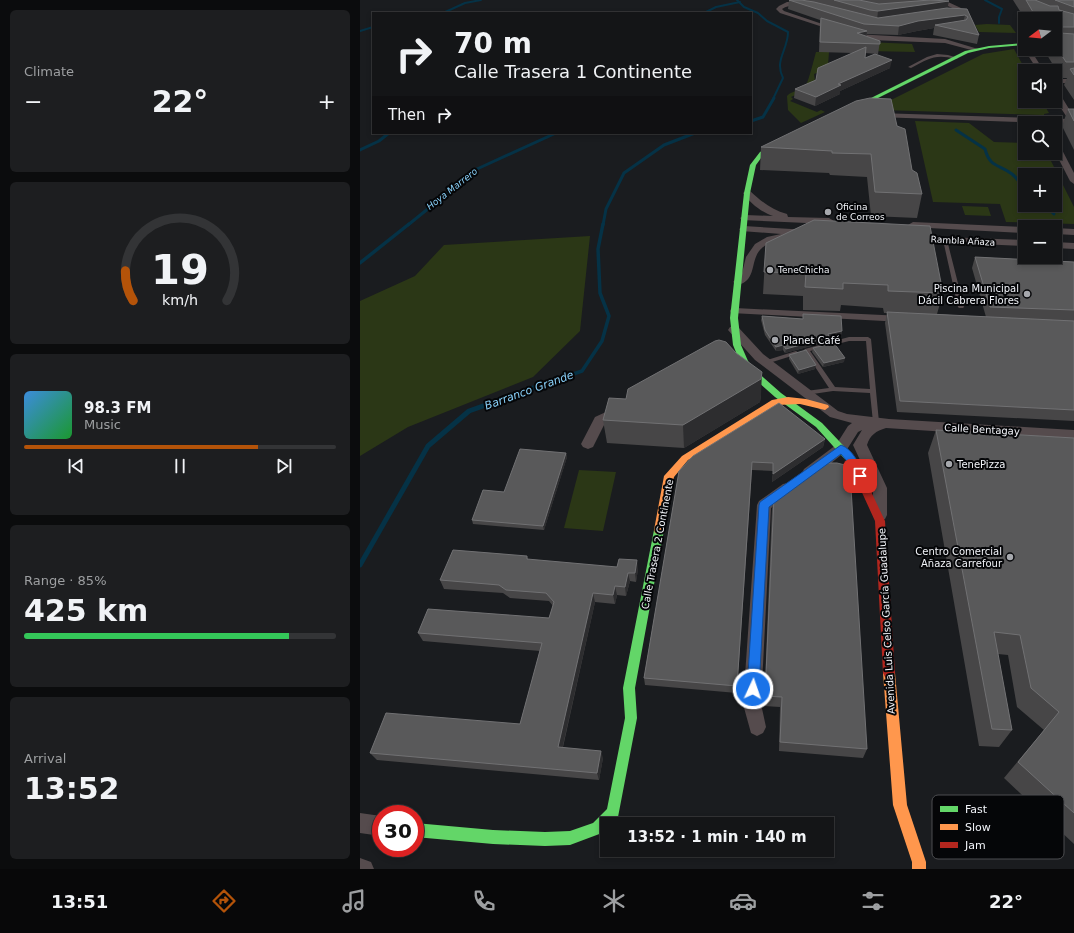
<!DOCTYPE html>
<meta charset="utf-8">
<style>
body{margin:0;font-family:"DejaVu Sans",sans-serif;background:#1d1e20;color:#f1f3f6;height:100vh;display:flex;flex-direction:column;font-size:15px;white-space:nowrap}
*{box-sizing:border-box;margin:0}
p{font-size:13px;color:#9d9fa1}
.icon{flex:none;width:22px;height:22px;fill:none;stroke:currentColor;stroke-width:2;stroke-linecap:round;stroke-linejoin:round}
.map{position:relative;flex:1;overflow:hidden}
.side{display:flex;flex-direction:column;gap:10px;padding:10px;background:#0b0c0d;width:360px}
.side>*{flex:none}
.guide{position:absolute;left:12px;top:12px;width:380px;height:122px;border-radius:0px;box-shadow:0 2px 6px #0003,0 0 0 1px #333436;background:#141517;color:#f1f3f6;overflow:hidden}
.needle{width:26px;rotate:254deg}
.fabs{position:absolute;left:658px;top:12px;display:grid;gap:8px}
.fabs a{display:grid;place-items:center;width:44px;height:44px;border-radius:0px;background:#141517;box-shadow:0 2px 6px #0003,0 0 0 1px #333436;font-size:20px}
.speed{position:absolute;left:12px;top:805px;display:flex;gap:8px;font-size:20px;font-weight:700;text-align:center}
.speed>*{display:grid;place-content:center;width:52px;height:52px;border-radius:50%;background:#141517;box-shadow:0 2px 6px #0003,0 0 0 1px #333436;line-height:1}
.speed .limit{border:6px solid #d22;background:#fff;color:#111}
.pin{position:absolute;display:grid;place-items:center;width:34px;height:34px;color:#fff;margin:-17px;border-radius:8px;box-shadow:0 2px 6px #0006}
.me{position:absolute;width:44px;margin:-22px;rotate:3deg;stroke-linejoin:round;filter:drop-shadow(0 0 3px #0008)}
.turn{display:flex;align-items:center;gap:14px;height:84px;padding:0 16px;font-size:18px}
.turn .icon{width:52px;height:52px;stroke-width:2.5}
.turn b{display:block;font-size:28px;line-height:34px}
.then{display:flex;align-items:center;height:38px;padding:0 16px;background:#0003;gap:8px;font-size:15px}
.big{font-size:30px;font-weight:800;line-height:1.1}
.side .card{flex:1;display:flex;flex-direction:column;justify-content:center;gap:6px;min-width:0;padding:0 14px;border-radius:6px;background:#1d1e20}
.side .dial{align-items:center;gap:0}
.dial svg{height:104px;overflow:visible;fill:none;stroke:#333436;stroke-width:7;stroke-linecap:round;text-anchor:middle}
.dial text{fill:#f1f3f6;stroke:none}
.song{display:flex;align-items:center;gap:12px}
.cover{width:48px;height:48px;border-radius:6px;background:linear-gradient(135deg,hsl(210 70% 55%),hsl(130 70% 35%))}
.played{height:4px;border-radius:2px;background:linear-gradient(90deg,#b45309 75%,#333436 75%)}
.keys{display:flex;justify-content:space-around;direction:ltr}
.heat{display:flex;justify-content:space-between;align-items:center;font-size:22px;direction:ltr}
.charge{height:6px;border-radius:3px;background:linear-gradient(90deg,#34c759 85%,#333436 0)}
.trip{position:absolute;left:240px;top:817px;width:234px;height:40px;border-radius:0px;background:#141517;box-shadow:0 2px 6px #0003,0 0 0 1px #333436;font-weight:800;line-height:40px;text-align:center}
.menu{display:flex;height:64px;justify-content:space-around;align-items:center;background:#080809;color:#9d9fa1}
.menu .icon{width:28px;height:28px}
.menu .current{color:#b45309}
.menu b{font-size:18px;color:#f1f3f6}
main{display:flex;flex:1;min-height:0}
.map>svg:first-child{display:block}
</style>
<main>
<section class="side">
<div class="card"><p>Climate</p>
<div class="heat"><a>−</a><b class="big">22°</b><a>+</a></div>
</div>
<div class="card dial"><svg viewBox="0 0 100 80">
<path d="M14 69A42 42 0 1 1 86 69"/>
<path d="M14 69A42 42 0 0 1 8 46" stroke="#b45309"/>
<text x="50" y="56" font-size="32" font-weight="700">19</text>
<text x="50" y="72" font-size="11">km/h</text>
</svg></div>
<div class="card">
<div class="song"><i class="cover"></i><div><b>98.3 FM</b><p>Music</p></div></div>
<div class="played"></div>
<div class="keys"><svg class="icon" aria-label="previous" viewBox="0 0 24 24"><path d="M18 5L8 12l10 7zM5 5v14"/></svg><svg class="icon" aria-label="pause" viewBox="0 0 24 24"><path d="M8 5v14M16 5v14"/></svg><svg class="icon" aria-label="next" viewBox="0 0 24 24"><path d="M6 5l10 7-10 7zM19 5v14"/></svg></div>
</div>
<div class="card"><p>Range · 85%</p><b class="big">425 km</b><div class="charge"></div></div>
<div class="card"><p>Arrival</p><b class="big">13:52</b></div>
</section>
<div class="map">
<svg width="714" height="869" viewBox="0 0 714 869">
<rect width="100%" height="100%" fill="#1a1c1f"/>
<g fill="#2b3716" fill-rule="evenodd">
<polygon points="627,24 650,25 656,33 619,32 615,25"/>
<polygon points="507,42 552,44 555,52 508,51"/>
<polygon points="654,49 666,71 665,101 682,101 689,113 684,114 684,115 522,110 517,107 623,54"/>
<path d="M456 52H469L468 65 462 71 454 74 455 81 462 83 431 97 433 99 430 101 457 112 461 110 465 112 441 123 428 110 427 96C432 90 441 92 446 85 449 80 454 59 456 52Z"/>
<path d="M555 121 609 123 634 142 665 143V153H687L714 207V224L646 222 640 204 573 202ZM665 175H695V205H665Z"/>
<polygon points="602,206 628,207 631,216 605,215"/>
<polygon points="230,236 220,331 173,377 48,427 0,456 0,301 55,276 84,245"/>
<polygon points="219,470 256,472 243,531 204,528"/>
</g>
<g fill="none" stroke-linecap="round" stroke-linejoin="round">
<g stroke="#053246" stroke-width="2">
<path d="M377 0 384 7 398 13 407 21 428 32C428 50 414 60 423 78L413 99"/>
<polyline points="625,0 642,9 639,17 639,23"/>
<polyline points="83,13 105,3 121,0"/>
<polyline points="344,13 356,7 380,2"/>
<polyline points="0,31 13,27"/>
</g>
<g stroke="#053246" stroke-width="3">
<polyline points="391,121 403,117 414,98"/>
<path d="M596 130 625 149C630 168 639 164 652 174 657 178 661 184 665 189"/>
<polyline points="0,150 19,141 29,133"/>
<polyline points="685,205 694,214"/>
<polyline points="48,225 117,169 196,133"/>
<polyline points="243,225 246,209 264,173 304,145 335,133"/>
</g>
<g stroke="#053246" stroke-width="3.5">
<polyline points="0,263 49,224"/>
<polyline points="173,388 222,371 242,341 249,316 240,293 238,249 243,224"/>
</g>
<polyline stroke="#053246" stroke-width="5" points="0,565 68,446 109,411 176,387"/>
<g fill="#554b4d" fill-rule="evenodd">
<path d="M577 54 588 55 598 58 596 59C575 54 570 58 551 68L548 67 567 57Z"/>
<polygon points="583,239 587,239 587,240 604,307 603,308 599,308 598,307 583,240"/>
<path d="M489 337H508L511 339 519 422 517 427H513L512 425 513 422 510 393 473 391 446 395 443 393 446 391 469 388 444 350 445 349ZM489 341H506L510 389 475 387 450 351Z"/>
<polygon points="436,351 439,353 438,354 406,364 403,362 404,361"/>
</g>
<g fill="#554b4d" fill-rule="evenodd">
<polygon points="571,0 588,2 601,8 598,12 581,15 581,13 595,9 585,5 569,3 569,1"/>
<path d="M427 2H441L447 4C440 8 430 3 422 9L424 11 480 30 475 31 420 13 416 9 419 6Z"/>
<polygon points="495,34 585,39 618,49 615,51 585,43 511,40 493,37 492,36"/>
<polygon points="665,48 665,49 670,49 684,71 678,71 664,49"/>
<rect x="695" y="79" width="19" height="4"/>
<polygon points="695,91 698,91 714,117 714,124 518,117 514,115 518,113 708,119 695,99"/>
<polygon points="695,142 699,144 714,173 714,184 710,181 695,152"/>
<path d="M387 190 390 191C402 202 412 210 427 214L428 217 469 218 474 221 469 224 382 220 380 218 385 215 413 216C401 212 390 203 383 193Z"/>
<polygon points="553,222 665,227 665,233 550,227 548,225"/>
<path d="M384 226 448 230 453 233 448 236 432 235 431 238C421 241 410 240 402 248 389 259 398 280 378 285L373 282 382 273 386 257 395 244 407 237 421 234 381 231 379 229Z"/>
<polygon points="695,228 714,229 714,235 695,234"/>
<polygon points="555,236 665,240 665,246 552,241 550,239 552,237"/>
<polygon points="695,242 714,243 714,249 695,248"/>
<polygon points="375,308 543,316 547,317 549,319 547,321 543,322 371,313 370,311 371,309"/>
<path d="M374 326 378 327 403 354 478 411 487 414 529 419 714 430V440L526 428C516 431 510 435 507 445L527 488V515L525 519 520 521 515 519 513 515V488L493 445 502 430 498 432 486 451 454 477 449 478 444 477 442 473 444 469 476 445 488 426 492 423 470 417 395 360 368 330 370 327Z"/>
<polygon points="259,406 263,407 265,410 263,413 245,423 233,447 228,449 223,447 221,444 235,417"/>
<polygon points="428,483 433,484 435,488 433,492 411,508 401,704 406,727 403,733 397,736 391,733 383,704 397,505 399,501 423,484"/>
<polygon points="0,813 21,816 21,836 0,833"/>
<polygon points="0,858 11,862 14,869 0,869"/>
</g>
<g fill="#63d668" fill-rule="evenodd">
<polygon points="665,43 665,45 629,48 608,53 494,110 489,109 605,51 629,46"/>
<polygon points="422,141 425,143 424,144 404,154 396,165 390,193 378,318 381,345 388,361 395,370 421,393 462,423 497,460 509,486 507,489 501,489 490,465 456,427 415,397 389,374 380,362 373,345 370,318 384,193 390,165 400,152"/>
<polygon points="299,526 303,527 304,530 275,688 277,718 258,817 251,824 247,824 247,828 242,833 210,845 185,846 133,844 55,837 55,823 133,830 185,832 210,831 233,823 247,809 265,718 263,688 294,530 295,527"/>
</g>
<g fill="#ff974d" fill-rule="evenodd">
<polygon points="428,397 446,399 468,405 469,407 465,410 440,404 417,405 328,460 314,477 304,530 303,533 299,534 295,533 294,530 304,476 322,456 412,400"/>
<polygon points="529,667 533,669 535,673 547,805 566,862 566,869 552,869 552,862 533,805 523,673 525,669"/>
</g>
<polygon fill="#b3261e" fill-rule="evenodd" points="504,482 507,483 525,521 535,673 533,677 529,679 525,677 523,673 515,521 499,486 501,483"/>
</g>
<g fill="#474647">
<polygon points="429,0 448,1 443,0 576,0 589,1 587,8 607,9 619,35 617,44 573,35 574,28 557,31 538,35 507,34 506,36 520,41 518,54 505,53 505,58 530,68 480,91 480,94 455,106 434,98 435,89 456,80 493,53 459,52 460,20 428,9"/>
<polygon points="653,0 714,0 714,100 704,85 707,78 701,78 684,50 685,49 695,49 695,19 665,19"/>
<polygon points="708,109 714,109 714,150 702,126"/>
<polygon points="537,126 552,170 562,194 557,218 511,216 507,177 470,175 469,173 400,170 401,147"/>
<polygon points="406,243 583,293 577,314 626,317 612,268 615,257 714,262 714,421 537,412 525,323 527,313 524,313 523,308 481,305 480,311 443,310 443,296 403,294"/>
<polygon points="443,314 482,331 481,335 469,338 469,341 425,353 423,350 416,351 405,335 401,320 402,316 443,319"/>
<polygon points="453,348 484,362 463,367 452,352"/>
<polygon points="429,355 455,369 438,374 429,359"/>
<polygon points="401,395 400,402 324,448 247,443 243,420 266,399"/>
<polygon points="576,430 714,438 714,844 644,778 684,730 657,707 648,655 638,654 652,730 639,747 619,746 568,453"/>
<polygon points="465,439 463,447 412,482 413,471 392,470 377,693 285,685 284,678 319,471"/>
<polygon points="206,453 207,457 184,530 113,524 112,520 144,492"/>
<polygon points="414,497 507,749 503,758 419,751 420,707 404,706 412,509"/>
<polygon points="167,556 168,560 278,569 276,582 270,581 266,596 257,595 255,604 235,602 203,747 243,758 239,780 17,760 10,753 160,724 180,651 63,641 58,633 189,618 193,606 189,601 150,598 143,593 84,589 80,580"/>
</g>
<g fill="#2d2d2f">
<polygon points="589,1 587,10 517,20 518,11"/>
<polygon points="605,15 603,24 575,25 574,28 557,31 538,35 539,26 558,21"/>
<polygon points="507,31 506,41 497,33"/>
<polygon points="532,60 530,68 480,91 480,94 455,106 456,97 478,84"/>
<polygon points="482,331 481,335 469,338 469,341 425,353 426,349 468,334"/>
<polygon points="423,345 423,350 416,351 416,347"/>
<polygon points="485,358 484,362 463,367 464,363"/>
<polygon points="456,365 455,369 438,374 439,370"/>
<polygon points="402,372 401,395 400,402 324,448 323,425"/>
<polygon points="465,439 463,447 412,482 413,474"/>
<polygon points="206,453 207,457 184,530 183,526"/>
<polygon points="277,560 278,569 276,582 275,573"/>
<polygon points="268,573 270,581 266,596 265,587"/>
<polygon points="255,586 257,595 255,604 253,595"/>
<polygon points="233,593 235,602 201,754 198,747"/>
<polygon points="241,751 243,758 239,780 237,773"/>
</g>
<g fill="#59595a" stroke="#717173">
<polygon points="429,0 441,0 454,2 518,18 587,8 607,9 619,35 575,25 606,20 608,17 605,15 558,21 539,26 504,24"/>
<polygon points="474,0 499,0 519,4 570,0 589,1 518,11 510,10"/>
<polygon points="666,0 675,0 690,6 698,6 699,10 714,14 714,27 699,27 700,33 714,34 714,62 706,62 695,45 695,35 696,35 695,34 695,19 685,19 680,12 673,12"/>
<polygon points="695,0 714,0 714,7"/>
<polygon points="461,18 507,31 497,33 520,41 520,44 460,42"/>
<polygon points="506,47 505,58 515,54 532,60 478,84 481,85 456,97 435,89 456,80 458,68"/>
<polygon points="714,68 714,75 710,69"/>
<polygon points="510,98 531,99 537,126 545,129 552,170 557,173 562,194 515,192 511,154 472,153 472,151 401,147 496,101"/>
<polygon points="708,109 714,109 714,121"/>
<polygon points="454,220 570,226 583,293 528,291 528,285 483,283 483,289 445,287 446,273 404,272 406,243"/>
<polygon points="615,257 714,262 714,310 630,307"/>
<polygon points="527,312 714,321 714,410 540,401"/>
<polygon points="443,314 481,316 482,331 468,334 469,337 426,349 423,345 416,347 405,330 402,316 443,319"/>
<polygon points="359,340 366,342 376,353 402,372 401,379 323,425 243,420 249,398 266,399 268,389 355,341"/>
<polygon points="474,343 485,358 464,363 453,348"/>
<polygon points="446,350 456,365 439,370 429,355"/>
<polygon points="419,403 465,439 413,474 413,463 392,462 377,686 284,678 319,471 333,456"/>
<polygon points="576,430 714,438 714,813 658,762 699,712 671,688 660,635 634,632 652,730 632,729"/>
<polygon points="160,449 206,453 183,526 112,520 123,490 144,492"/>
<polygon points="460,463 477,463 485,465 491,488 507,749 420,742 422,697 405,696 414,497"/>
<polygon points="93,550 167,556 167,559 257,567 259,559 277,560 275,573 268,573 265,587 255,586 253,595 233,593 198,747 241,751 237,773 10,753 26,713 160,724 182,643 58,633 68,609 189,618 194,602 186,593 146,590 139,585 80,580"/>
</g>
<path fill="#1a73e8" stroke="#114b97" d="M481 445C493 449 500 466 505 476L504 478H497L490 465 481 454 409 507 399 689 397 693 393 695 388 693 387 689 399 505 400 502Z"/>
<g fill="#a6a8ad" stroke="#050608" stroke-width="1.5">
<circle cx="468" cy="212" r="4"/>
<circle cx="410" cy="270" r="4"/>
<circle cx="667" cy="294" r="4"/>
<circle cx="415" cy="340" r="4"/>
<circle cx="589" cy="464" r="4"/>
<circle cx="650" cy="557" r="4"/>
</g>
<g text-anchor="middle" stroke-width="4" stroke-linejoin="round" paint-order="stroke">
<g font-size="9" font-style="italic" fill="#8ad2fb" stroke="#050608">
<text transform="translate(92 189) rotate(-38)" y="3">Hoya Marrero</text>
</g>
<g font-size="9" fill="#f2f4f9" stroke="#050608" text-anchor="start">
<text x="476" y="210">Oficina<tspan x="476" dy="10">de Correos</tspan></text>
<text x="418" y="273">TeneChicha</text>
</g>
<g font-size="9" fill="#f2f4f9" stroke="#050608">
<text transform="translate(603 241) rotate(3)" y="3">Rambla Añaza</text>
</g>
<g font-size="10" fill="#f2f4f9" stroke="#050608" text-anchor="end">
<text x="659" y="292">Piscina Municipal<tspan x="659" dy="12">Dácil Cabrera Flores</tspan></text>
<text x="423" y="344" text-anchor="start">Planet Café</text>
<text x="597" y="468" text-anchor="start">TenePizza</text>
<text x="642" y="555">Centro Comercial<tspan x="642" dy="12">Añaza Carrefour</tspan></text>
</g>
<g font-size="10" fill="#f2f4f9" stroke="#050608">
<text transform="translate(622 429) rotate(3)" y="4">Calle Bentagay</text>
<text transform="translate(297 544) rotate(-79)" y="4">Calle Trasera 2 Continente</text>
<text transform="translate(526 621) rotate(-93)" y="4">Avenida Luis Celso García Guadalupe</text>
</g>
<g font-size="11" font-style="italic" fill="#8ad2fb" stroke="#050608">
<text transform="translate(169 390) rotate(-20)" y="4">Barranco Grande</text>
</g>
</g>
<rect x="572" y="795" width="132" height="64" rx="6" fill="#050608" stroke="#4c4d50" stroke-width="1"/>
<rect x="580" y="806" width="18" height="6" fill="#63d668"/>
<rect x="580" y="824" width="18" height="6" fill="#ff974d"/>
<rect x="580" y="842" width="18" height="6" fill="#b3261e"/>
<g font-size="11" fill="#f2f4f9">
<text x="605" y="813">Fast</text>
<text x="605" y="831">Slow</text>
<text x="605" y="849">Jam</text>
</g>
</svg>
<div class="fabs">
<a><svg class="needle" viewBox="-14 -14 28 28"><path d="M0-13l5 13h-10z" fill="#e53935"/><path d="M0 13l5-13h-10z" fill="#9d9fa1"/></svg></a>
<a><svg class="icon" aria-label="sound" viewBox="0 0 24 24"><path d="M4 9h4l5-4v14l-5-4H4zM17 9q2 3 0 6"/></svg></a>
<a><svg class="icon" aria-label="search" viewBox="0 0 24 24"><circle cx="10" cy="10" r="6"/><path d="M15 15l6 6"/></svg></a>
<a>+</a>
<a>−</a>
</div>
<div class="speed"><div class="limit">30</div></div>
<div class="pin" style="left:500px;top:476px;background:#d93025"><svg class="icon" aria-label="arrive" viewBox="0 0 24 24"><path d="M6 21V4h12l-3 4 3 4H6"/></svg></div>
<svg class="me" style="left:393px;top:689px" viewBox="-20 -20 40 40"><circle r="17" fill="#1a73e8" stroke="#fff" stroke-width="3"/><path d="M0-11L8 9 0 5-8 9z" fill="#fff"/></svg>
<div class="trip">13:52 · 1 min · 140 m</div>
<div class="guide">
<div class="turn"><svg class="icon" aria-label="right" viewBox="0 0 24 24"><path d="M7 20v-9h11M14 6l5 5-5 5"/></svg><div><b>70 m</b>Calle Trasera 1 Continente</div></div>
<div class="then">Then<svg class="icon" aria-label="right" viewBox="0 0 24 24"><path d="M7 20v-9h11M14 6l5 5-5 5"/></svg></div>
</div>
</div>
</main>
<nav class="menu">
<b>13:51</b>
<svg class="icon current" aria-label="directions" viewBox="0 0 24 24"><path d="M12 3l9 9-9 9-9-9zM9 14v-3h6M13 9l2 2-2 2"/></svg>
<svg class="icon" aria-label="music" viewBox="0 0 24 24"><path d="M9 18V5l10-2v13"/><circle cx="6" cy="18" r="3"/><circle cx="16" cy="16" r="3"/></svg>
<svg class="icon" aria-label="phone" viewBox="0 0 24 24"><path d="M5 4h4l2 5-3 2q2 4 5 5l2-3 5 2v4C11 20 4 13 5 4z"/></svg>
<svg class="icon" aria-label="climate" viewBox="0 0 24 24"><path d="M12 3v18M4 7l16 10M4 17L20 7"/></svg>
<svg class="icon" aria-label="car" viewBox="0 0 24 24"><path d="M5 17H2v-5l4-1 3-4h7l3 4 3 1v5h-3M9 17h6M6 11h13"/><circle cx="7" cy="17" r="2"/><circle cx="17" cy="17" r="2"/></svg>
<svg class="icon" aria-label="filters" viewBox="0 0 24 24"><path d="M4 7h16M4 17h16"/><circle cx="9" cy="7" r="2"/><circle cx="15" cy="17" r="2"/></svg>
<b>22°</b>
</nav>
